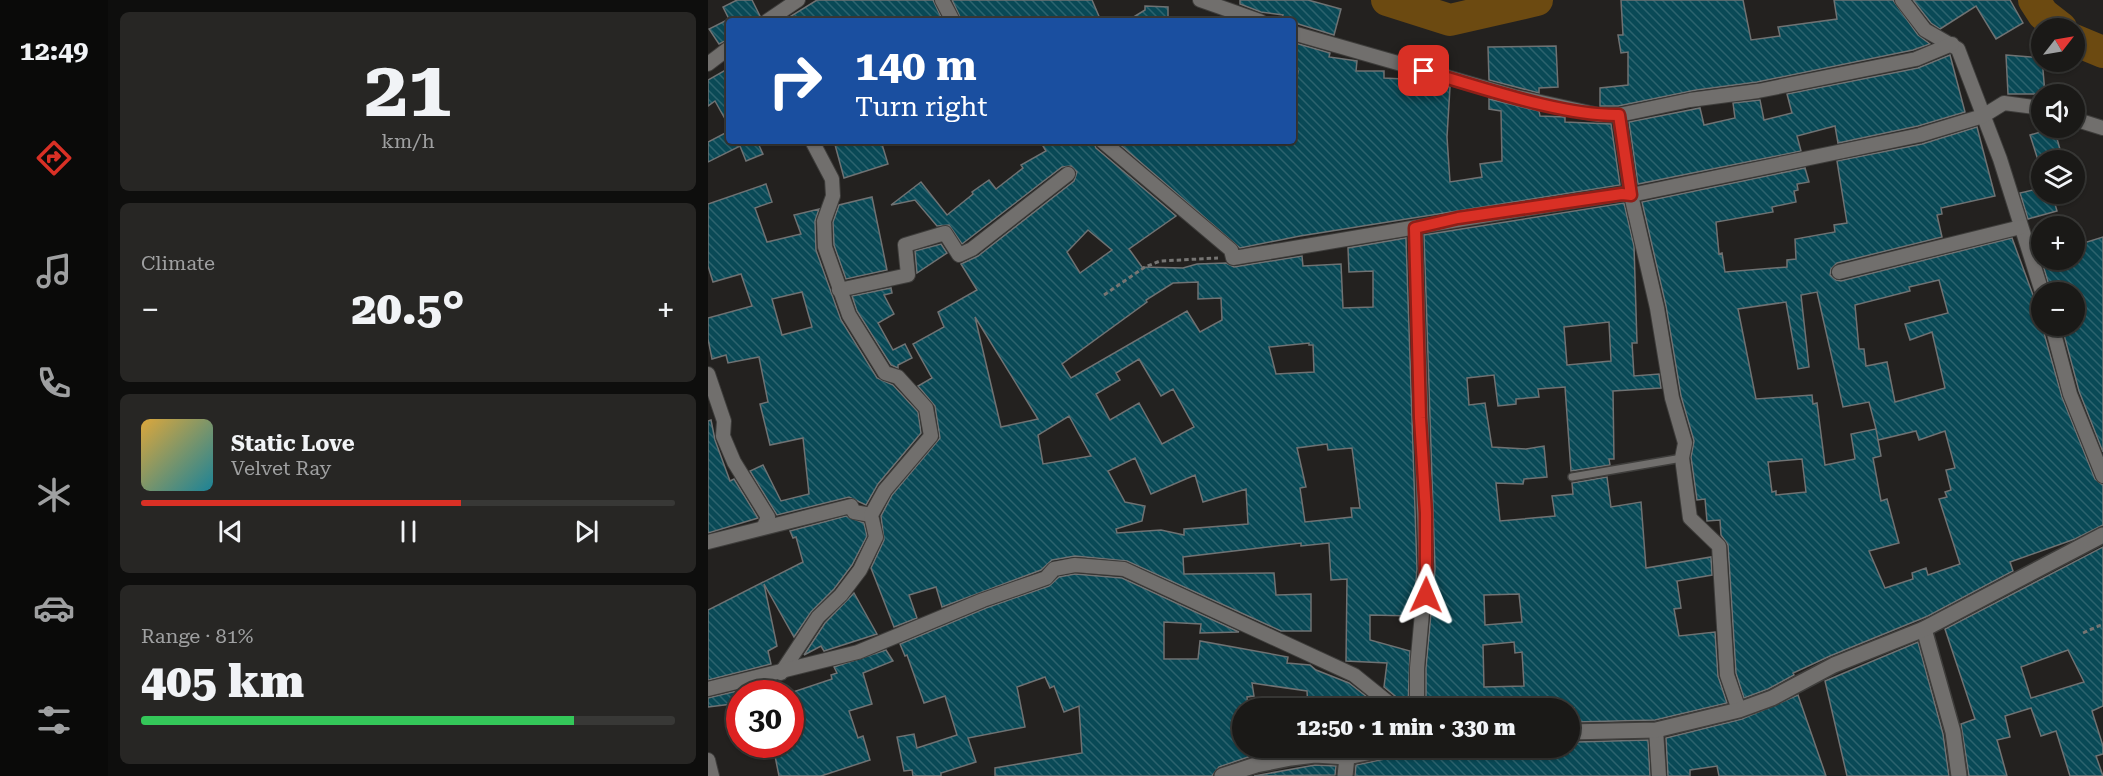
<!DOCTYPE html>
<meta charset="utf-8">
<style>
body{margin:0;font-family:"Roboto Serif",serif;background:#272624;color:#f1f3f6;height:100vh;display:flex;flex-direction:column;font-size:22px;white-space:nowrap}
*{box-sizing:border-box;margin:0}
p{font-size:20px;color:#9fa0a1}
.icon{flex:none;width:33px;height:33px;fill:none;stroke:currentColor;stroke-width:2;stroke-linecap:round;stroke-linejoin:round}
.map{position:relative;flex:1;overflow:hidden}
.sheet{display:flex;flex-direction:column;gap:12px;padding:12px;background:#0e0e0d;width:600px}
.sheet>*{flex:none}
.hud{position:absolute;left:18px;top:18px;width:570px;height:126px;border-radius:6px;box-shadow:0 2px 4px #0004,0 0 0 2px #383836;background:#1a4fa0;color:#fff;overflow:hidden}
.needle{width:39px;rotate:59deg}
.tools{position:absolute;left:1323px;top:18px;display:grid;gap:12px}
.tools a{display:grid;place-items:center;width:54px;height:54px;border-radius:50%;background:#1a1917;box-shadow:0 2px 4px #0004,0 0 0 2px #383836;font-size:30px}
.speed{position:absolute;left:18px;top:680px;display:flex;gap:12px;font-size:30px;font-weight:700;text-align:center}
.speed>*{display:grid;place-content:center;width:78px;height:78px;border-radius:50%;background:#1a1917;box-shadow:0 2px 4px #0004,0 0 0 2px #383836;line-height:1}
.speed .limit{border:9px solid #d22;background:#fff;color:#111}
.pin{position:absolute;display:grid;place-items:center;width:51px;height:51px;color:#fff;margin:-26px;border-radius:12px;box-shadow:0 3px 9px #0006}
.me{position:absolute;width:66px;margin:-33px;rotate:1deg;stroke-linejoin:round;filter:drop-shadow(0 0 4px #0008)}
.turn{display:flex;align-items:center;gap:21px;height:126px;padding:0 30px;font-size:27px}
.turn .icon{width:78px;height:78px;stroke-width:2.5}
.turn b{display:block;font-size:42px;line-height:51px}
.big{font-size:45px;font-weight:800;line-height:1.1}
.sheet .widget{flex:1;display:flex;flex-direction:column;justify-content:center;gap:9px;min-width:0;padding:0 21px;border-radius:9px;background:#272624}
.sheet .dial{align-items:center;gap:0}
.dial b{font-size:78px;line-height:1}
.song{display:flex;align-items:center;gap:18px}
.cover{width:72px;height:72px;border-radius:9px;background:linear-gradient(135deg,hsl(40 70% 55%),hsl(190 70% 35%))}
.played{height:6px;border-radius:3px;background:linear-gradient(90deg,#d93025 60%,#383836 60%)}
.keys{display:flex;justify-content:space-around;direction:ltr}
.heat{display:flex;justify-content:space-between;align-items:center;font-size:33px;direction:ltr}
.charge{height:9px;border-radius:4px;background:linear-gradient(90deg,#34c759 81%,#383836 0)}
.trip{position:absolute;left:524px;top:698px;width:348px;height:60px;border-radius:30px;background:#1a1917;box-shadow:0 2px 4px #0004,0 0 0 2px #383836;font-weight:800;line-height:60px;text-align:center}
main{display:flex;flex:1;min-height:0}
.tabs{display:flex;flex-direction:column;width:108px;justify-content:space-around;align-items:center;background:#0a0a09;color:#9fa0a1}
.tabs .icon{width:42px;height:42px}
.tabs .active{color:#d93025}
.tabs b{font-size:27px;color:#f1f3f6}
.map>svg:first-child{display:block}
</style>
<main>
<nav class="tabs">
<b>12:49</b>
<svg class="icon active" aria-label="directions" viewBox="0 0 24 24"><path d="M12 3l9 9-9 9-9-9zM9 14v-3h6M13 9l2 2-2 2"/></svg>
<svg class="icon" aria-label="music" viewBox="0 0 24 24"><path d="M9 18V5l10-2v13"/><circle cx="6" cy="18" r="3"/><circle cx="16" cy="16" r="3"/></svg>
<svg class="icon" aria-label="phone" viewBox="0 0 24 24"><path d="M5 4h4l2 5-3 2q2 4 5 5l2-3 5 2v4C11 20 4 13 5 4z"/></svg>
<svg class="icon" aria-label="climate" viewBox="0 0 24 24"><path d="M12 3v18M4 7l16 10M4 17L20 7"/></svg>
<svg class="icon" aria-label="car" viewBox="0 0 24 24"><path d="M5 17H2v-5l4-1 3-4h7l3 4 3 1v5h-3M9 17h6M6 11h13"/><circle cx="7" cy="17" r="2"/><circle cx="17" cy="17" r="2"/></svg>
<svg class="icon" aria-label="filters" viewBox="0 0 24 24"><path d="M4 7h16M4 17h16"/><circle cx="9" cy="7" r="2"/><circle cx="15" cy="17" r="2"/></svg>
</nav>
<section class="sheet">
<div class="widget dial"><b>21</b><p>km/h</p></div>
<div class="widget"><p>Climate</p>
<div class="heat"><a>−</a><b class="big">20.5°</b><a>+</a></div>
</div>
<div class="widget">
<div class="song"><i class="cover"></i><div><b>Static Love</b><p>Velvet Ray</p></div></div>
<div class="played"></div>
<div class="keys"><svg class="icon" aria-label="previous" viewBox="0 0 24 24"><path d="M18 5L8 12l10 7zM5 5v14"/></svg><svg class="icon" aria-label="pause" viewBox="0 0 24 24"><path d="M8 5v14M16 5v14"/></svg><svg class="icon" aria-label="next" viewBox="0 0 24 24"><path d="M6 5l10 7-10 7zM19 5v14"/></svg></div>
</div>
<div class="widget"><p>Range · 81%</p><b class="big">405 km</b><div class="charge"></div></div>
</section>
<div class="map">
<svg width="1395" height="776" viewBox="0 0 1395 776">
<defs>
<pattern id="building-back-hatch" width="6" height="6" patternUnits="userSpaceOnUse" patternTransform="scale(1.5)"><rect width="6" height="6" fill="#094956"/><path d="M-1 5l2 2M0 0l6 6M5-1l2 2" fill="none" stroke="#2c636e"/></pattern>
</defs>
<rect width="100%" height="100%" fill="#23211f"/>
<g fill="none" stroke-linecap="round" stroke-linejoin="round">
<g stroke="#6c4a11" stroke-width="32">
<polyline points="679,0 742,20 829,0"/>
<polyline points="1326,0 1335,14 1353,28"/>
<polyline points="1366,40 1395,52"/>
</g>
</g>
<g fill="url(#building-back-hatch)" stroke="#6f7273" stroke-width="1.5" fill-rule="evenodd">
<polygon points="29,0 44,0 52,16 50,21 22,21 15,7"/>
<polygon points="109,0 225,0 235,21 75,21"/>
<polygon points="244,0 384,0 393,21 254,21"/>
<polygon points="532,0 600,0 633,9 626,35 574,19 575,15 553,12 532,4"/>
<polygon points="913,0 1035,0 1043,40 1072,36 1070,27 1129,19 1126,0 1185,0 1210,35 1222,44 1205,50 1049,82 988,90 910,106 892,106 892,88 920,85 920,52 913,53 910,35 915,35"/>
<polygon points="1205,0 1302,0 1315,23 1288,39 1268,6 1232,29 1223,23"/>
<polygon points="437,6 460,7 460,21 419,21 437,10"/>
<polygon points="21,19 21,39 11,44 1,29"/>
<polygon points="587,43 622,53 621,57 649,61 648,71 676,71 676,78 715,80 742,87 739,137 742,182 774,177 772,164 794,161 793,111 781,109 781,99 831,111 832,116 857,117 857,122 903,124 912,185 592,236 532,248 408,141 585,141 585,104 590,71 585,71"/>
<polygon points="848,46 850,87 831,88 831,93 781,80 780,47"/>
<polygon points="1242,55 1257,112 1210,126 1130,143 1127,126 1089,136 1093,151 930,184 921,122 992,108 996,125 1027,118 1025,103 1052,100 1056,120 1084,113 1079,94 1210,68"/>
<polygon points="1298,55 1334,58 1337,94 1300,94"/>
<polygon points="21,68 21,126 7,101 0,106 0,80"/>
<path d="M1269 127 1287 196 1233 208 1234 214 1229 215 1234 237 1129 263 1123 269 1122 275 1128 280 1133 281 1304 238 1325 295 1334 301V326L1354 397 1387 479 1395 485V525L1367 539 1302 562 1305 571 1220 616 1122 656 1085 673 1086 675 1060 689 1036 698 1028 673 1020 545 1013 535 1012 520 999 521 997 499 989 500 983 457 986 441 973 396 958 306 934 202 1097 168 1101 182 1089 184 1090 190 1086 191 1088 202 1064 207 1065 212 1008 222 1011 254 1014 253 1017 272 1079 267V260L1088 259 1087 239 1127 232 1126 225 1139 223 1129 161 1214 144ZM1231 280 1240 313 1197 324 1202 340 1224 332 1237 388 1187 402 1179 362 1158 366 1156 349H1151L1147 305 1202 291 1201 287ZM1109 292 1135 407 1161 402 1168 429 1143 434 1147 459 1117 465 1109 403 1105 404 1104 395 1048 399 1030 309 1078 302 1090 369 1101 367 1093 295ZM1168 429 1170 440 1208 431 1211 440 1237 431 1247 468 1238 470 1243 490 1237 492 1239 497 1231 499 1252 564 1220 575 1218 568 1204 573 1205 579 1177 588 1161 551 1191 543 1179 499 1173 501 1165 458 1173 456ZM1094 459 1098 492 1068 495V491L1064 492 1060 462Z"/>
<polygon points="1346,128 1355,160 1330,160 1322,135"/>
<polygon points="21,131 21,141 49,141 55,154 38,161 32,146 0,162 0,142"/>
<polygon points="126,141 173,141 180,164 136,178"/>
<path d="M332 141H385L388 148 468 216 421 249 434 267 475 268 489 264 518 263 526 267 594 256 595 266 633 264 635 308 665 307V271L641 272 640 248 698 238 709 569 705 616 662 615V640L702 651 700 708H696L693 701 676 687 679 663 638 661 639 579 623 580 621 543 593 546V543L475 557 476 574 566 573 568 595 603 594V631H573L419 561 367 556 344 560 333 570 234 607 228 587 201 595 209 618 186 627 163 568 176 540 173 516 184 495 232 438 227 406 210 386 224 378 205 344 236 327 230 312 269 290 253 264 270 256 366 181 369 172 363 166 354 167 254 244 241 225 229 226 207 200 183 205 213 182 239 215 265 194 264 192 281 180 288 189 315 168 313 165 338 151ZM380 230 404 250 372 273 359 252ZM490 282V299L513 298 514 320 492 332 479 311 363 378 354 364 439 302 438 300 465 283ZM267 317 330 419 293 427ZM601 343V345H605L606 372 568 374 561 347ZM431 359 453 396 465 389 486 427 454 444 431 403 402 420 388 394 412 380 408 373ZM361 416 383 456 335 464 330 435ZM619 444 620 450 644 448 652 508H643L644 517 597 522 592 488 598 487 589 448ZM427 458 443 494 487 475 495 502 538 489 540 524 476 529V535L453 530 409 533 408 529 434 521 437 506 417 502 400 471Z"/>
<path d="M58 184 64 202 47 208 59 242 93 234 86 215 111 209 107 221 108 250 133 320 169 378 185 385 210 412 213 433 170 484 158 505 141 497 69 515 42 471 55 465 73 501 101 494 95 438 62 445 52 404 60 402 51 357 20 363 18 355 4 359 0 339V318L44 306 33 274 5 282 0 266V204ZM94 292 104 327 74 335 64 299Z"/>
<polygon points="1334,188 1334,194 1344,194 1349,211 1320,219 1312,193"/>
<polygon points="164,197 179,270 138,279 126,245 125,222 131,205"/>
<path d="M916 203 926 246 929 343H924L926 376 951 374 953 388 905 391 906 459H901L902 465 863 471 857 387 830 389 831 397 808 399V404L790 406 786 375 759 378 761 405 777 403 784 447 818 449 836 446 839 477 816 479 815 484 788 483 792 521 847 516 844 496 865 494 864 483 899 477 903 507 933 502 938 568 1003 557 1004 575 969 581 973 608 966 609 971 636 1007 632 1010 676 1019 703 947 720 867 722 866 708H718V668L727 569 716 235ZM901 322 903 361 859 365 856 327ZM811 594 814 622 777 625 776 595ZM806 642 807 653 814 652 816 686 776 687 775 645Z"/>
<polygon points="1395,237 1395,452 1371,391 1355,331 1366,327 1366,292 1343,292 1332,255 1334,260 1366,260 1366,246"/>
<polygon points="233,244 239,253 209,273 207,251"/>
<polygon points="183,288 184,293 176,295 186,314 170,323 185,350 197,344 204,358 190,365 190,368 183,365 149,311 144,296"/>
<polygon points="3,420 7,440 22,481 26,479 50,518 0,533 0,421"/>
<polygon points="138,516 156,523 159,536 144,565 126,589 103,612 86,637 56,584 69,646 60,651 63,664 0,680 0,610 95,562 88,537 85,538 82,531"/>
<path d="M1395 547V706L1384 711 1395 746V754L1388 756 1395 776H1362L1348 731 1333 736 1323 708 1297 716 1302 737 1289 740 1299 776H1261L1253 724 1267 719 1237 629ZM1360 650 1376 682 1323 698 1313 667Z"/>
<polygon points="367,574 414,578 531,632 492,633 493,624 456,622 456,659 490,659 492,641 580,657 579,663 602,665 608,670 641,683 673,708 600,708 599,691 544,683 546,696 539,697 540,708 534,708 534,747 592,747 546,755 511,767 504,776 287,776 287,768 374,753 371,706 356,712 346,686 342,688 337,677 309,687 317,727 260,738 268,762 233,773 233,776 205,776 204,770 196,771 189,737 206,734 209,748 249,735 237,696 216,703 199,655 197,656 192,644 278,608 341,586 351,577"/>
<polygon points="146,593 169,634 116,651 113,646 96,655 117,623"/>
<polygon points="1210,642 1235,734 1241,776 1139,776 1117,681"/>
<polygon points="178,650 185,661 155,673 164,704 141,711 150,738 155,736 162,760 113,776 71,776 65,746 88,742 82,723 82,693 124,679 123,675 129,673 126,667"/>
<polygon points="66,682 69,693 32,693 32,703 0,707 0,698"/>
<polygon points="1090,695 1118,776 1011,776 1009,766 982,770 982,776 960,776 958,738 1034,719"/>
<polygon points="940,740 942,776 647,776 648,765 691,756 698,747 730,747 730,750 861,747 861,744 869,744 869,742"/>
<polygon points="607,765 628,766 627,775 546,776"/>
</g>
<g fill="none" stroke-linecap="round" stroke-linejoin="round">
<g stroke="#3e3d3b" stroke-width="10">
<polyline id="lane" points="864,477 974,458"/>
</g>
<g stroke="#3e3d3b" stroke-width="16">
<g id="street">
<polyline points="234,0 245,21"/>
<polyline points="492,0 552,21"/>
<polyline points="1194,0 1217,30 1250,49 1292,159 1334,292"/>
<polyline points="59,21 90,0"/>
<polyline points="585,33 805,96 891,115 911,115 982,100 1050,91 1208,59 1244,44"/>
<polyline points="0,64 21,48"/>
<polyline points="911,115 923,195 949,308 964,398 977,443 974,458 982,518 1011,546 1019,675 1031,710"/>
<polyline points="1366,119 1395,128"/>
<path d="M394 141 523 250 525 258C655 237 783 213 914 194L923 195 1212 135 1275 116 1296 103 1334 108"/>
<polyline points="707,228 718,569 709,668 709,708"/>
<polyline points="1131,272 1313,227"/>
<polyline points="131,290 200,275 197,245 237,233 251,255 264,249 360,174"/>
<polyline points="1344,326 1362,394 1395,476"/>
<polyline points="0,374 16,421 15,436 26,462 60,517 56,526"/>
<polyline points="0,542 143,506 146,512 163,515"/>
<polyline points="73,673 110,617 133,595 152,570 168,537 163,515 177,490 223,436 218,408 190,377 177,373 141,315 117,247 116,221 125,196 124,179 104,141"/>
<polyline points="0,689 150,652 275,600 338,578 346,569 367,565 416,569 646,675 687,708"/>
<polyline points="948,730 951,776"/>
<polyline points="0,760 4,776"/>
</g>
</g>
<g stroke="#3e3d3b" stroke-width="18">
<g id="secondary">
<polyline points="1216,629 1245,732 1251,776"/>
<polyline points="861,732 948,730 1031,710 1064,698 1126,665 1216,629 1395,535"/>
<polyline points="514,776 548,765 583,758 607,755 639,757 688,747"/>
<polyline points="637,776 639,757"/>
</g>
</g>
<g stroke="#767573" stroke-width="3" stroke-dasharray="4.5 3" stroke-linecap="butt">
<polyline points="396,295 437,267 452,261 510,258"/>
<polyline points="1375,633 1395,624"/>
</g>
<use href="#lane" stroke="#716f6d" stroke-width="7"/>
<use href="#street" stroke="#716f6d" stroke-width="14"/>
<use href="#secondary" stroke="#716f6d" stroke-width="15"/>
</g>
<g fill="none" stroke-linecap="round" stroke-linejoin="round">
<g stroke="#8d1f18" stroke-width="15">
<path id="route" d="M716 71C772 87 854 116 911 115L923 195 914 194 750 218 707 228 712 418 718 513V595"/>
</g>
<use href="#route" stroke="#d93025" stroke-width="10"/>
</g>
</svg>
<div class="tools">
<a><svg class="needle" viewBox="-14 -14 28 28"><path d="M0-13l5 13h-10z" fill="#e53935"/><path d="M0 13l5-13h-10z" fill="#9fa0a1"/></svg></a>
<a><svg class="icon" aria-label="sound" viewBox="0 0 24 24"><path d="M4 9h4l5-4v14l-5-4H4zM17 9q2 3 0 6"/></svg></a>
<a><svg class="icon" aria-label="layers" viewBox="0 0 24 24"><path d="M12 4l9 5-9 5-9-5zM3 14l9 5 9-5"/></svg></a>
<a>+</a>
<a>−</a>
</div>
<div class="speed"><div class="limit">30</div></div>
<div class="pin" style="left:716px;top:71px;background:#d93025"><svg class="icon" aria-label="arrive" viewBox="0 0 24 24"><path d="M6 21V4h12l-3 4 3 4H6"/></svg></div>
<svg class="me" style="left:718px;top:595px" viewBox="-20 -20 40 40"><path d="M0-17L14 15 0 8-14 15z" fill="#d93025" stroke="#fff" stroke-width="4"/></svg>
<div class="trip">12:50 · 1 min · 330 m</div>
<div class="hud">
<div class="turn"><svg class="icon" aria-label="right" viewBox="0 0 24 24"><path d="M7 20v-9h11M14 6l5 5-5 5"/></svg><div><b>140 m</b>Turn right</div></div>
</div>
</div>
</main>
